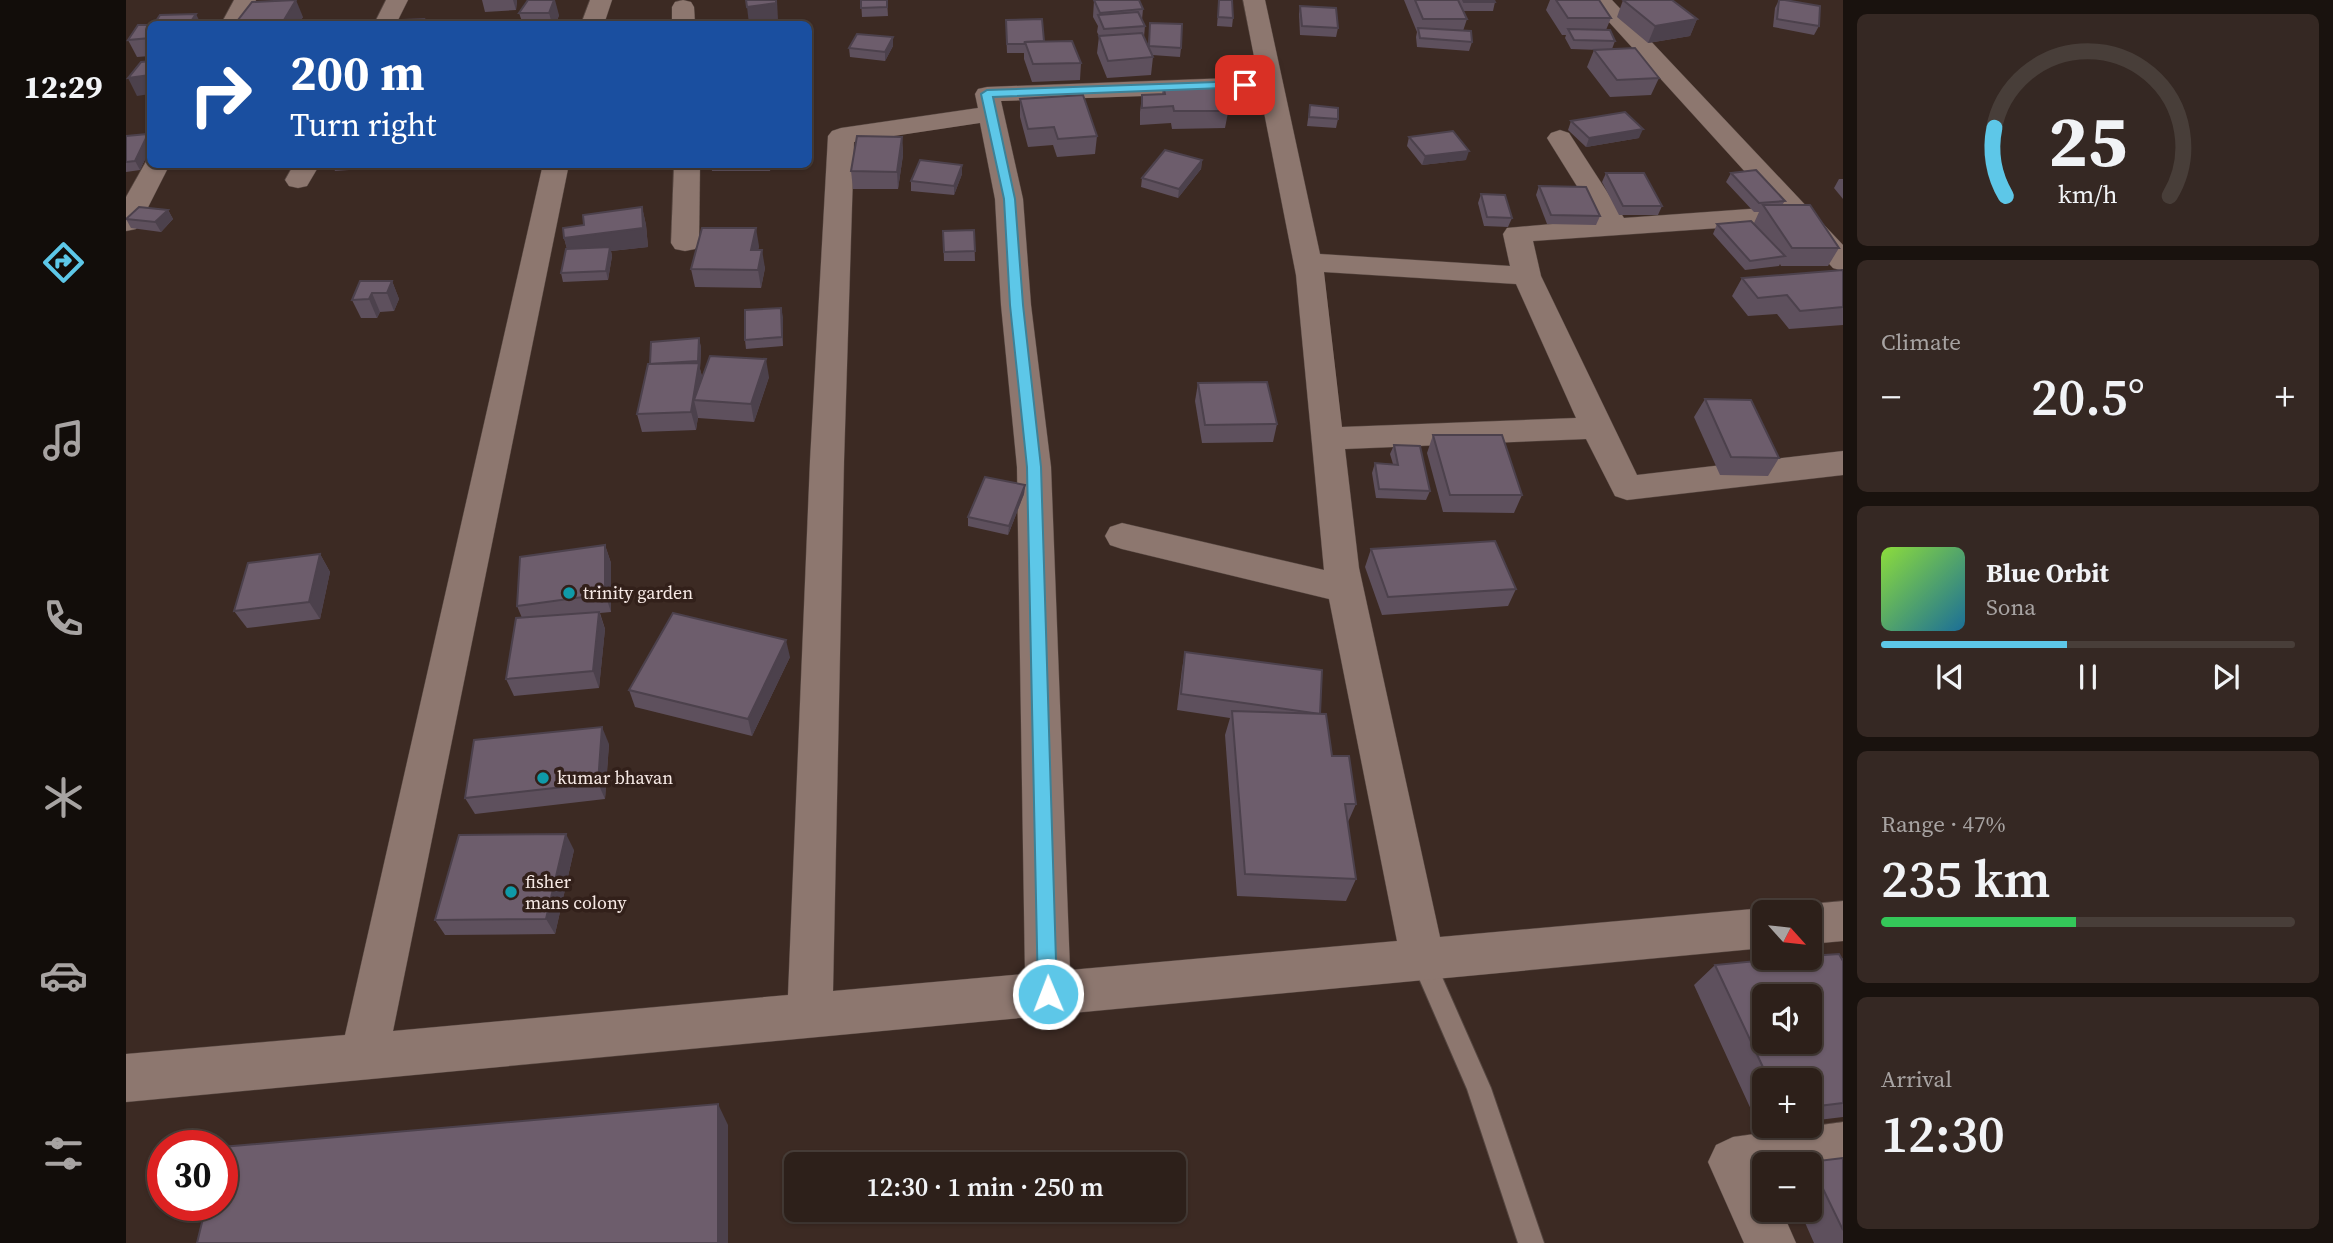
<!DOCTYPE html>
<meta charset="utf-8">
<style>
body{margin:0;font-family:"Source Serif 4",serif;background:#352823;color:#f1f3f6;height:100vh;display:flex;flex-direction:column;font-size:26px;white-space:nowrap}
*{box-sizing:border-box;margin:0}
p{font-size:23px;color:#a7a3a2}
.icon{flex:none;width:38px;height:38px;fill:none;stroke:currentColor;stroke-width:2;stroke-linecap:round;stroke-linejoin:round}
.map{position:relative;flex:1;overflow:hidden}
.side{display:flex;flex-direction:column;gap:14px;padding:14px;background:#19120e;width:490px}
.side>*{flex:none}
.guide{position:absolute;left:21px;top:21px;width:665px;height:147px;border-radius:10px;box-shadow:0 2px 5px #0004,0 0 0 2px #483e39;background:#1a4fa0;color:#fff;overflow:hidden}
.needle{width:46px;rotate:117deg}
.tools{position:absolute;left:1626px;top:900px;display:grid;gap:14px}
.tools a{display:grid;place-items:center;width:70px;height:70px;border-radius:10px;background:#2d201a;box-shadow:0 2px 5px #0004,0 0 0 2px #483e39;font-size:35px}
.speed{position:absolute;left:21px;top:1130px;display:flex;gap:14px;font-size:35px;font-weight:700;text-align:center}
.speed>*{display:grid;place-content:center;width:91px;height:91px;border-radius:50%;background:#2d201a;box-shadow:0 2px 5px #0004,0 0 0 2px #483e39;line-height:1}
.speed .limit{border:10px solid #d22;background:#fff;color:#111}
.pin{position:absolute;display:grid;place-items:center;width:60px;height:60px;color:#fff;margin:-30px;border-radius:14px;box-shadow:0 4px 10px #0006}
.me{position:absolute;width:77px;margin:-38px;rotate:359deg;stroke-linejoin:round;filter:drop-shadow(0 0 5px #0008)}
.turn{display:flex;align-items:center;gap:24px;height:147px;padding:0 28px;font-size:32px}
.turn .icon{width:91px;height:91px;stroke-width:2.5}
.turn b{display:block;font-size:49px;line-height:60px}
.big{font-size:52px;font-weight:600;line-height:1.1}
.side .card{flex:1;display:flex;flex-direction:column;justify-content:center;gap:10px;min-width:0;padding:0 24px;border-radius:10px;background:#352823}
.side .dial{align-items:center;gap:0}
.dial svg{height:182px;overflow:visible;fill:none;stroke:#483e39;stroke-width:7;stroke-linecap:round;text-anchor:middle}
.dial text{fill:#f1f3f6;stroke:none}
.song{display:flex;align-items:center;gap:21px}
.cover{width:84px;height:84px;border-radius:10px;background:linear-gradient(135deg,hsl(90 70% 55%),hsl(200 70% 35%))}
.played{height:7px;border-radius:4px;background:linear-gradient(90deg,#5dc7e8 45%,#483e39 45%)}
.keys{display:flex;justify-content:space-around;direction:ltr}
.heat{display:flex;justify-content:space-between;align-items:center;font-size:38px;direction:ltr}
.charge{height:10px;border-radius:5px;background:linear-gradient(90deg,#34c759 47%,#483e39 0)}
.trip{position:absolute;left:658px;top:1152px;width:402px;height:70px;border-radius:10px;background:#2d201a;box-shadow:0 2px 5px #0004,0 0 0 2px #483e39;font-weight:600;line-height:70px;text-align:center}
main{display:flex;flex:1;min-height:0}
.menu{display:flex;flex-direction:column;width:126px;justify-content:space-around;align-items:center;background:#120d0a;color:#a7a3a2}
.menu .icon{width:49px;height:49px}
.menu .active{color:#5dc7e8}
.menu b{font-size:32px;color:#f1f3f6}
.map>svg:first-child{display:block}
</style>
<main>
<nav class="menu">
<b>12:29</b>
<svg class="icon active" aria-label="directions" viewBox="0 0 24 24"><path d="M12 3l9 9-9 9-9-9zM9 14v-3h6M13 9l2 2-2 2"/></svg>
<svg class="icon" aria-label="music" viewBox="0 0 24 24"><path d="M9 18V5l10-2v13"/><circle cx="6" cy="18" r="3"/><circle cx="16" cy="16" r="3"/></svg>
<svg class="icon" aria-label="phone" viewBox="0 0 24 24"><path d="M5 4h4l2 5-3 2q2 4 5 5l2-3 5 2v4C11 20 4 13 5 4z"/></svg>
<svg class="icon" aria-label="climate" viewBox="0 0 24 24"><path d="M12 3v18M4 7l16 10M4 17L20 7"/></svg>
<svg class="icon" aria-label="car" viewBox="0 0 24 24"><path d="M5 17H2v-5l4-1 3-4h7l3 4 3 1v5h-3M9 17h6M6 11h13"/><circle cx="7" cy="17" r="2"/><circle cx="17" cy="17" r="2"/></svg>
<svg class="icon" aria-label="filters" viewBox="0 0 24 24"><path d="M4 7h16M4 17h16"/><circle cx="9" cy="7" r="2"/><circle cx="15" cy="17" r="2"/></svg>
</nav>
<div class="map">
<svg width="1717" height="1243" viewBox="0 0 1717 1243">
<rect width="100%" height="100%" fill="#3c2a23"/>
<g fill="none" stroke-linecap="round" stroke-linejoin="round">
<g stroke="#554640" stroke-width="2">
<polygon id="lane" points="1297,949 1305,952 1365,1088 1418,1243 1392,1243 1341,1089 1285,960 1289,952"/>
</g>
<g stroke="#554640" stroke-width="1">
<g id="street">
<polygon points="108,0 130,0 117,24 95,24"/>
<polygon points="260,0 282,0 270,24 248,24"/>
<polygon points="464,0 486,0 478,24 455,24"/>
<polygon points="557,0 565,2 568,7 569,24 546,24 546,7 549,2"/>
<path d="M1117 0H1139L1194 254 1384 266 1377 234 1381 228 1472 220 1421 138 1425 133 1434 130 1443 133 1498 218 1651 207 1463 0H1486L1717 245V271L1707 268 1665 223 1407 241 1415 276 1511 475 1717 451V475L1501 500 1489 496 1460 439 1219 449 1233 568 1314 937 1638 908 1648 912H1638V948L0 1102V1054L219 1035 417 164H443L267 1031 662 995 684 461 702 136 706 131 715 128 852 108 849 94 852 89 861 87 1132 77ZM1134 92 1170 275 1198 570 996 523 984 527 979 536 984 545 996 549 1203 599 1271 941 944 970 925 467 905 305 897 199 875 101ZM854 123 869 199 875 305 891 467 899 974 707 991 718 461 728 142ZM1198 272 1390 284 1450 418 1216 427Z"/>
<polygon points="22,158 24,158 24,164 44,164 14,223 10,229 0,231 0,197"/>
<polygon points="168,164 194,164 181,186 172,188 163,186 159,180"/>
<polygon points="548,164 574,164 573,243 569,249 559,251 549,249 545,243"/>
<polygon points="1717,901 1717,941 1684,944 1684,912 1668,912 1669,910 1684,904"/>
<polygon points="1717,1122 1717,1170 1684,1175 1684,1164 1638,1164 1638,1209 1655,1209 1670,1243 1618,1243 1582,1162 1590,1145 1607,1137"/>
</g>
</g>
<use href="#lane" fill="#8d776f" fill-rule="evenodd"/>
<use href="#street" fill="#8d776f" fill-rule="evenodd"/>
</g>
<g fill="#5e505d">
<polygon points="356,0 391,0 390,10 359,12"/>
<polygon points="402,0 433,15 430,24 397,24 393,13"/>
<polygon points="735,0 761,0 762,16 736,17"/>
<polygon points="968,0 1017,9 1016,20 1019,26 1018,37 1022,47 1024,23 1055,48 1054,57 1026,55 1027,57 1025,75 981,78 971,53 973,36 971,32 972,26 967,17"/>
<polygon points="1093,0 1107,18 1106,27 1091,26"/>
<polygon points="1278,0 1368,0 1369,2 1367,11 1337,11 1341,19 1337,31 1346,42 1343,51 1291,47 1290,37 1291,32"/>
<polygon points="1424,0 1473,0 1485,18 1480,30 1489,41 1486,49 1533,78 1525,95 1484,97 1461,67 1468,50 1473,50 1445,49 1439,38 1440,35 1436,35 1420,10"/>
<polygon points="1497,0 1571,19 1564,36 1522,43 1491,17"/>
<polygon points="1653,0 1693,26 1688,35 1647,27 1649,8"/>
<polygon points="1174,6 1212,28 1210,37 1174,35 1173,14"/>
<polygon points="177,17 172,24 114,24 112,20"/>
<polygon points="880,28 918,41 955,63 954,80 906,82 898,59 898,53 881,53"/>
<polygon points="767,37 767,46 759,61 724,57 723,48"/>
<polygon points="24,38 24,56 11,57 2,40"/>
<polygon points="1037,85 1105,97 1099,128 1046,129 1045,123 1014,125 1014,112 1016,95 1036,94"/>
<polygon points="894,99 971,136 969,154 931,157 927,145 902,147 894,117"/>
<polygon points="1184,105 1212,119 1210,128 1181,126"/>
<polygon points="1445,121 1513,138 1460,147 1442,130"/>
<polygon points="22,134 24,138 24,149 14,170 0,172 0,136"/>
<polygon points="776,137 777,155 772,189 727,189 725,171"/>
<polygon points="1283,137 1340,160 1296,165 1281,146"/>
<polygon points="1076,160 1075,169 1052,198 1015,187 1016,178"/>
<polygon points="206,164 266,164 265,167 209,171"/>
<polygon points="585,164 646,164 644,171 586,171"/>
<polygon points="836,165 836,174 828,195 785,191 785,181"/>
<polygon points="1480,173 1536,206 1532,215 1493,215 1476,182"/>
<polygon points="1605,173 1659,201 1656,205 1713,248 1702,266 1655,266 1654,264 1653,266 1619,270 1587,234 1591,224 1628,223 1633,212 1628,212 1600,182"/>
<polygon points="1713,179 1717,179 1717,199 1708,188"/>
<polygon points="1413,186 1474,216 1470,225 1421,224 1410,195"/>
<polygon points="1355,194 1386,218 1382,227 1358,226 1352,203"/>
<polygon points="516,207 520,225 522,247 485,251 486,256 482,280 437,282 435,273 441,249 438,238 458,225"/>
<polygon points="42,210 47,219 35,232 5,228 0,219"/>
<polygon points="848,230 849,261 818,261 817,231"/>
<polygon points="633,246 632,250 639,268 635,288 569,287 565,269"/>
<polygon points="1717,270 1717,325 1663,329 1651,314 1622,316 1606,296 1616,278"/>
<polygon points="266,281 273,299 268,311 254,312 251,318 235,318 226,300"/>
<polygon points="657,317 657,346 620,349 619,340"/>
<polygon points="573,338 575,348 574,369 576,376 643,377 628,422 572,418 572,417 570,430 516,432 511,414 524,364"/>
<polygon points="1072,383 1151,424 1147,442 1076,443 1069,401"/>
<polygon points="1579,399 1653,458 1642,476 1594,475 1568,417"/>
<polygon points="1307,435 1396,495 1388,513 1317,512 1301,453"/>
<polygon points="1268,445 1304,491 1300,500 1250,498 1246,473 1249,463 1267,464 1264,454"/>
<polygon points="899,485 898,494 882,535 842,526 842,517"/>
<polygon points="479,545 485,563 485,612 474,613 479,629 473,688 388,696 380,679 396,618 391,606"/>
<polygon points="1245,549 1390,589 1382,606 1256,615 1239,567"/>
<polygon points="194,554 204,572 194,619 121,628 108,611"/>
<polygon points="1059,652 1194,714 1206,756 1230,804 1222,822 1230,879 1220,901 1111,896 1099,735 1104,718 1051,710 1056,669"/>
<polygon points="664,657 626,736 509,707 503,690"/>
<polygon points="483,744 479,799 349,814 339,798"/>
<polygon points="448,850 429,934 319,935 309,920"/>
<polygon points="1717,958 1717,1117 1684,1121 1684,1080 1638,1080 1638,1125 1646,1125 1633,1127 1568,985 1589,965 1716,959"/>
<polygon points="1717,1158 1717,1243 1688,1243 1673,1209 1684,1209 1684,1164 1681,1164 1684,1162"/>
</g>
<g fill="#4c414c">
<polygon points="170,0 177,17 172,24 160,24 158,20"/>
<polygon points="387,0 391,0 390,10"/>
<polygon points="428,0 429,0 433,15 430,24 426,24 423,13"/>
<polygon points="651,0 652,20 623,24 621,7"/>
<polygon points="70,14 75,24 63,24"/>
<polygon points="1571,19 1564,36 1522,43 1529,26"/>
<polygon points="767,37 767,46 759,61 759,52"/>
<polygon points="24,75 24,94 11,96 2,78"/>
<polygon points="1105,97 1102,114 1101,116 1101,101"/>
<polygon points="1517,129 1513,138 1460,147 1463,138"/>
<polygon points="22,134 24,138 24,149 14,170 9,161"/>
<polygon points="776,137 777,155 772,189 771,172"/>
<polygon points="1343,151 1340,160 1296,165 1299,156"/>
<polygon points="1076,160 1075,169 1052,198 1053,189"/>
<polygon points="836,165 836,174 828,195 828,186"/>
<polygon points="516,207 520,225 522,247 485,251 486,256 482,280 480,271 443,256 438,238"/>
<polygon points="42,210 47,219 35,232 29,222"/>
<polygon points="630,228 633,246 628,268 625,250"/>
<polygon points="636,250 639,268 635,288 632,270"/>
<polygon points="266,281 273,299 268,311 261,293"/>
<polygon points="246,293 254,312 251,318 243,299"/>
<polygon points="655,308 657,317 657,346 656,337"/>
<polygon points="573,338 575,348 574,369 577,381 568,400 572,417 570,430 565,412 573,364"/>
<polygon points="640,359 643,377 628,422 625,404"/>
<polygon points="899,485 898,494 882,535 883,526"/>
<polygon points="479,545 485,563 485,612 479,594"/>
<polygon points="194,554 204,572 194,619 183,602"/>
<polygon points="473,612 479,629 473,688 467,671"/>
<polygon points="660,640 664,657 626,736 622,719"/>
<polygon points="476,727 483,744 479,799 472,783"/>
<polygon points="440,834 448,850 429,934 420,919"/>
<polygon points="592,1104 602,1125 602,1243 592,1243"/>
</g>
<g fill="#6d5d6c" stroke="#4c414c" stroke-width="2" fill-rule="evenodd">
<polygon points="170,0 158,20 112,20 126,2"/>
<polygon points="402,0 428,0 423,13 393,13"/>
<polygon points="620,0 650,0 650,3 621,7"/>
<polygon points="735,0 761,0 761,7 735,8"/>
<polygon points="968,0 1013,0 1017,9 974,13"/>
<polygon points="1093,0 1106,0 1107,18 1092,17"/>
<polygon points="1289,0 1332,0 1341,19 1297,19"/>
<polygon points="1337,0 1368,0 1369,2 1338,2"/>
<polygon points="1430,0 1473,0 1485,18 1442,18"/>
<polygon points="1497,0 1546,0 1571,19 1529,26"/>
<polygon points="1653,0 1659,0 1694,6 1693,26 1651,19"/>
<polygon points="1174,6 1210,8 1212,28 1176,26"/>
<polygon points="1012,12 1019,26 978,29 972,15"/>
<polygon points="70,14 63,24 25,24 28,24 34,15"/>
<polygon points="298,19 296,24 249,24 251,21"/>
<polygon points="916,19 918,41 899,42 898,44 881,44 880,20"/>
<polygon points="1024,23 1056,24 1055,48 1023,46"/>
<polygon points="12,25 24,25 24,38 2,40"/>
<polygon points="1292,28 1345,31 1346,42 1294,38"/>
<polygon points="1442,29 1484,30 1489,41 1448,40"/>
<polygon points="1016,33 1027,57 982,61 973,36"/>
<polygon points="731,34 767,37 759,52 723,48"/>
<polygon points="946,41 955,63 907,64 899,42"/>
<polygon points="1509,48 1533,78 1491,80 1468,50"/>
<polygon points="24,61 24,75 2,78 15,62"/>
<polygon points="1096,84 1105,97 1101,101 1102,111 1048,111 1047,106 1016,108 1016,95 1039,94 1037,85"/>
<polygon points="957,95 971,136 932,139 928,127 902,129 894,99"/>
<polygon points="1184,105 1212,108 1212,119 1183,117"/>
<polygon points="1499,112 1517,129 1463,138 1445,121"/>
<polygon points="1327,131 1343,151 1299,156 1283,137"/>
<polygon points="22,134 9,161 0,162 0,136"/>
<polygon points="731,136 776,137 771,172 725,171"/>
<polygon points="1039,150 1076,160 1053,189 1016,178"/>
<polygon points="794,160 836,165 828,186 785,181"/>
<polygon points="1630,170 1659,201 1633,203 1605,173"/>
<polygon points="1480,173 1518,173 1536,206 1497,206"/>
<polygon points="1413,186 1460,187 1474,216 1425,215"/>
<polygon points="1355,194 1379,195 1386,218 1361,217"/>
<polygon points="1637,205 1684,205 1713,248 1666,248"/>
<polygon points="13,207 42,210 29,222 0,219"/>
<polygon points="516,207 517,228 438,238 437,228 458,225 457,215"/>
<polygon points="1625,221 1659,256 1624,261 1591,224"/>
<polygon points="576,228 630,228 625,250 636,250 632,270 565,269"/>
<polygon points="848,230 849,251 818,252 817,231"/>
<polygon points="484,247 480,271 435,273 440,249"/>
<polygon points="1717,270 1717,307 1674,311 1661,295 1632,298 1616,278"/>
<polygon points="234,281 266,281 261,293 246,293 243,299 226,300"/>
<polygon points="655,308 656,337 619,340 619,310"/>
<polygon points="573,338 572,361 524,364 525,342"/>
<polygon points="584,356 640,359 625,404 568,400"/>
<polygon points="573,363 565,412 511,414 522,364"/>
<polygon points="1141,382 1151,424 1079,425 1072,383"/>
<polygon points="1579,399 1625,400 1653,458 1605,457"/>
<polygon points="1307,435 1376,435 1396,495 1324,495"/>
<polygon points="1268,445 1294,446 1304,491 1253,489 1249,463 1272,465"/>
<polygon points="859,477 899,485 883,526 842,517"/>
<polygon points="1369,541 1390,589 1262,597 1245,549"/>
<polygon points="479,545 479,594 391,606 394,557"/>
<polygon points="194,554 183,602 108,611 122,563"/>
<polygon points="473,612 467,671 380,679 390,618"/>
<polygon points="547,613 660,640 622,719 503,690"/>
<polygon points="1059,652 1196,670 1194,714 1055,694"/>
<polygon points="1106,711 1200,714 1206,756 1223,756 1230,804 1219,804 1230,879 1119,874"/>
<polygon points="476,727 472,783 339,798 348,740"/>
<polygon points="440,834 420,919 309,920 333,835"/>
<path d="M1713 954 1717 961V1103L1684 1107V1080H1643L1589 965 1672 957H1684V956ZM1638 996H1684V1041H1638Z"/>
<polygon points="592,1104 592,1243 71,1243 80,1206 96,1206 96,1147"/>
<polygon points="1717,1158 1717,1230 1684,1162"/>
</g>
<polygon fill="#5dc7e8" stroke="#3c8197" stroke-width="2" points="1119,81 1124,85 1123,87 867,97 889,199 897,305 915,467 931,994 928,1000 922,1003 915,1000 912,994 901,467 884,305 878,199 855,94 861,90"/>
<g fill="#0f9aa8" stroke="#32201a" stroke-width="2.5">
<circle cx="443" cy="593" r="7"/>
<circle cx="417" cy="778" r="7"/>
<circle cx="385" cy="892" r="7"/>
</g>
<g text-anchor="middle" stroke-width="7" stroke-linejoin="round" paint-order="stroke">
<g font-size="18" fill="#f7eae6" stroke="#32201a" text-anchor="start">
<text x="457" y="599">trinity garden</text>
<text x="431" y="784">kumar bhavan</text>
<text x="399" y="888">fisher<tspan x="399" dy="21">mans colony</tspan></text>
</g>
</g>
</svg>
<div class="tools">
<a><svg class="needle" viewBox="-14 -14 28 28"><path d="M0-13l5 13h-10z" fill="#e53935"/><path d="M0 13l5-13h-10z" fill="#a7a3a2"/></svg></a>
<a><svg class="icon" aria-label="sound" viewBox="0 0 24 24"><path d="M4 9h4l5-4v14l-5-4H4zM17 9q2 3 0 6"/></svg></a>
<a>+</a>
<a>−</a>
</div>
<div class="speed"><div class="limit">30</div></div>
<div class="pin" style="left:1119px;top:85px;background:#d93025"><svg class="icon" aria-label="arrive" viewBox="0 0 24 24"><path d="M6 21V4h12l-3 4 3 4H6"/></svg></div>
<svg class="me" style="left:922px;top:994px" viewBox="-20 -20 40 40"><circle r="17" fill="#5dc7e8" stroke="#fff" stroke-width="3"/><path d="M0-11L8 9 0 5-8 9z" fill="#fff"/></svg>
<div class="trip">12:30 · 1 min · 250 m</div>
<div class="guide">
<div class="turn"><svg class="icon" aria-label="right" viewBox="0 0 24 24"><path d="M7 20v-9h11M14 6l5 5-5 5"/></svg><div><b>200 m</b>Turn right</div></div>
</div>
</div>
<section class="side">
<div class="card dial"><svg viewBox="0 0 100 80">
<path d="M14 69A42 42 0 1 1 86 69"/>
<path d="M14 69A42 42 0 0 1 9 39" stroke="#5dc7e8"/>
<text x="50" y="56" font-size="32" font-weight="700">25</text>
<text x="50" y="72" font-size="11">km/h</text>
</svg></div>
<div class="card"><p>Climate</p>
<div class="heat"><a>−</a><b class="big">20.5°</b><a>+</a></div>
</div>
<div class="card">
<div class="song"><i class="cover"></i><div><b>Blue Orbit</b><p>Sona</p></div></div>
<div class="played"></div>
<div class="keys"><svg class="icon" aria-label="previous" viewBox="0 0 24 24"><path d="M18 5L8 12l10 7zM5 5v14"/></svg><svg class="icon" aria-label="pause" viewBox="0 0 24 24"><path d="M8 5v14M16 5v14"/></svg><svg class="icon" aria-label="next" viewBox="0 0 24 24"><path d="M6 5l10 7-10 7zM19 5v14"/></svg></div>
</div>
<div class="card"><p>Range · 47%</p><b class="big">235 km</b><div class="charge"></div></div>
<div class="card"><p>Arrival</p><b class="big">12:30</b></div>
</section>
</main>
